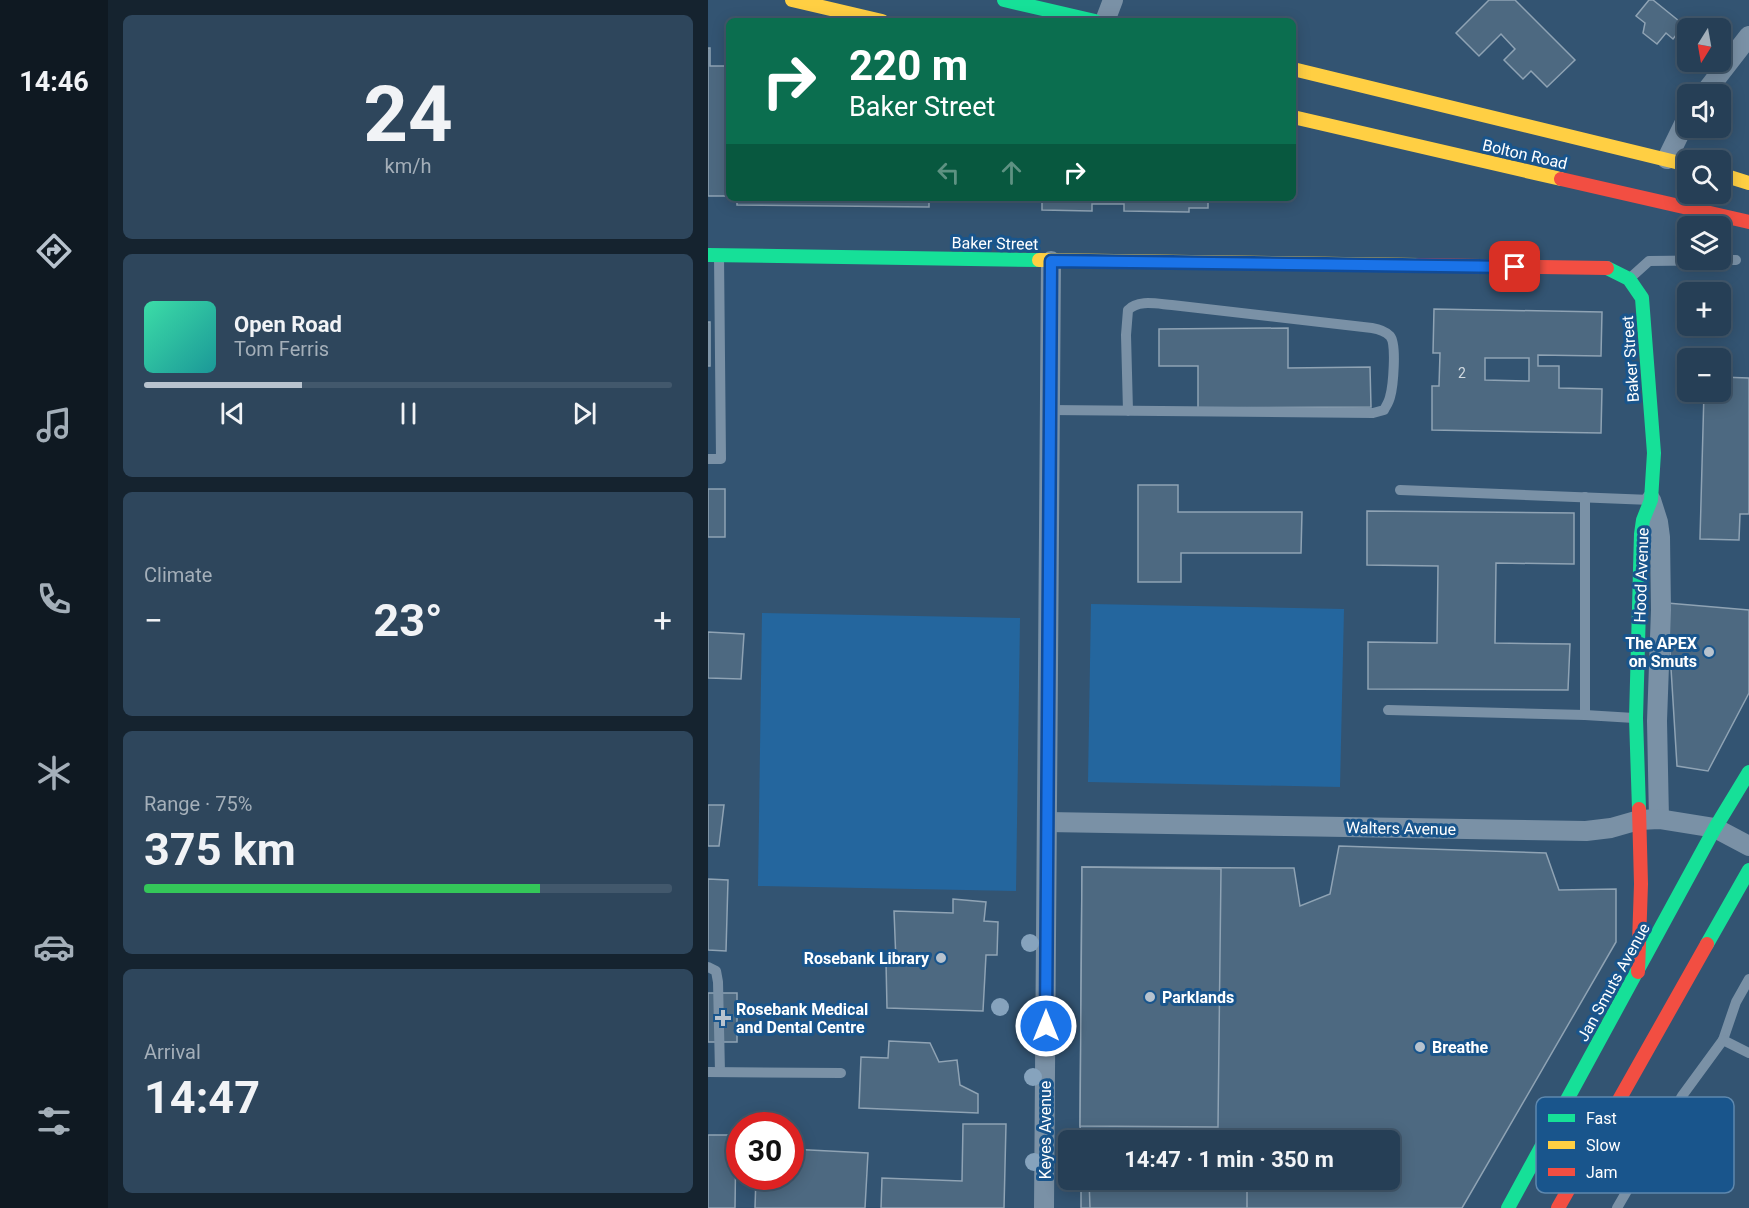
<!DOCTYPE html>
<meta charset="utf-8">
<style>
body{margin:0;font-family:Roboto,sans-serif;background:#2e465c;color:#f1f3f6;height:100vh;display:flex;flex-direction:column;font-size:22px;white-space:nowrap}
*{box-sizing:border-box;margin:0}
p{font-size:20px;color:#a4afb9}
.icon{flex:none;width:33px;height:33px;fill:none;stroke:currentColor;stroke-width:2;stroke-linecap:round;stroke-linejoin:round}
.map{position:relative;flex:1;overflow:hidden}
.drawer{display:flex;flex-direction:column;gap:15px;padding:15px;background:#15232f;width:600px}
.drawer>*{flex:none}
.top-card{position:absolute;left:18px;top:18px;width:570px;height:183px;border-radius:9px;box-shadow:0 3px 15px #0003,0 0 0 2px #42586c;background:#0b6e4f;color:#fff;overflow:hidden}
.needle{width:39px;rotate:191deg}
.controls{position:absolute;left:969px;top:18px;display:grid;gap:12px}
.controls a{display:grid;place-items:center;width:54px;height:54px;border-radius:9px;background:#263f56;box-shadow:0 3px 15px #0003,0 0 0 2px #42586c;font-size:30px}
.speed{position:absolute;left:18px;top:1112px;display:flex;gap:12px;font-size:30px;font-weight:700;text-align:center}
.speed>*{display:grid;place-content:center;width:78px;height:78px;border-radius:50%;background:#263f56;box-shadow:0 3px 15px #0003,0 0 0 2px #42586c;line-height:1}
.speed .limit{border:9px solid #d22;background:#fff;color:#111}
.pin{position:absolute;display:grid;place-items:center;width:51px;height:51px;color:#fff;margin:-26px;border-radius:12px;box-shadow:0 3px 9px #0006}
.me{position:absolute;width:66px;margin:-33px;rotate:0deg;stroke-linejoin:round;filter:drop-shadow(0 0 4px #0008)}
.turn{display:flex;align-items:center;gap:21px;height:126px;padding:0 24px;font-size:27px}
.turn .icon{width:78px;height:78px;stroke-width:2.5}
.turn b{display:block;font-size:42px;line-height:51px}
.lanes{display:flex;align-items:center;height:57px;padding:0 24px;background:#0003;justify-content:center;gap:30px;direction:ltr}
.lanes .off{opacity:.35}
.big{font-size:45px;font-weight:700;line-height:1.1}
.drawer .card{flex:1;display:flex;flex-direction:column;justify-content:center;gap:9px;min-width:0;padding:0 21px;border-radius:9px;background:#2e465c}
.drawer .dial{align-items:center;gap:0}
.dial b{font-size:78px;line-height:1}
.song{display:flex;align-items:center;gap:18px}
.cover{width:72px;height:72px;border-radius:9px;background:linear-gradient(135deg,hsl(160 70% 55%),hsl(180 70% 35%))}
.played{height:6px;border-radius:3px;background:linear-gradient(90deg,#b8c3ce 30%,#42586c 30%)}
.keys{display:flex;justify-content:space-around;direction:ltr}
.heat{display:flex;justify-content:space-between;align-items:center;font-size:33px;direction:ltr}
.charge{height:9px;border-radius:4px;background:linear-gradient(90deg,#34c759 75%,#42586c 0)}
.trip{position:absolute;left:350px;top:1130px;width:342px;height:60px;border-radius:9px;background:#263f56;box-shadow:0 3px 15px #0003,0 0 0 2px #42586c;font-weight:700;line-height:60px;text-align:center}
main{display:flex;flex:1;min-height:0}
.dock{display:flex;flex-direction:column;width:108px;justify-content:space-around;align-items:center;background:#0f1922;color:#a4afb9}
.dock .icon{width:42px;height:42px}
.dock .selected{color:#b8c3ce}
.dock b{font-size:27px;color:#f1f3f6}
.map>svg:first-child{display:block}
</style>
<main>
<nav class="dock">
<b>14:46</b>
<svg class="icon selected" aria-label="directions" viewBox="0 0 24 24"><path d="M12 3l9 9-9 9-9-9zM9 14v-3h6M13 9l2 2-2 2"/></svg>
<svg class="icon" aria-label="music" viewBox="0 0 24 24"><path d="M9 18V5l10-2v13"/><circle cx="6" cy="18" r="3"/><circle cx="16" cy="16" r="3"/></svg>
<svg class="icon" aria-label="phone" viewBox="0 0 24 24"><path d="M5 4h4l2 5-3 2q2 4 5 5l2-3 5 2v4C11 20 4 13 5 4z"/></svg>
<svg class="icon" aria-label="climate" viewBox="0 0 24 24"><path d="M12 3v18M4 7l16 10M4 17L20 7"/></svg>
<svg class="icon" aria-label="car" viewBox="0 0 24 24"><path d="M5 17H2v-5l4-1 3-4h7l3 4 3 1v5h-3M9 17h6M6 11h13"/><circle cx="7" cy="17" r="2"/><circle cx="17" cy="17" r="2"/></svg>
<svg class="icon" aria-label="filters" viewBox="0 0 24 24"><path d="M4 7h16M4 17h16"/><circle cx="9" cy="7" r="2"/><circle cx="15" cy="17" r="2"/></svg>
</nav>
<section class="drawer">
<div class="card dial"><b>24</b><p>km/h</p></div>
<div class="card">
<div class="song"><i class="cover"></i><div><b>Open Road</b><p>Tom Ferris</p></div></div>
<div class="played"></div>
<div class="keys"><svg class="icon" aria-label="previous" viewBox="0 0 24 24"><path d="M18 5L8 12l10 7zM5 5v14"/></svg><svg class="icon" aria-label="pause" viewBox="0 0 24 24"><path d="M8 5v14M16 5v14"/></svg><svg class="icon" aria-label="next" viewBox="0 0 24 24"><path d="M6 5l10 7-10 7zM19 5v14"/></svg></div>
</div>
<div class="card"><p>Climate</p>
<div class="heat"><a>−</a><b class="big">23°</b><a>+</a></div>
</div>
<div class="card"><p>Range · 75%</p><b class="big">375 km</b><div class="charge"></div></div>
<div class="card"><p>Arrival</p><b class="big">14:47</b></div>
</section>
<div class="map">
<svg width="1041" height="1208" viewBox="0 0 1041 1208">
<rect width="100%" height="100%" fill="#335472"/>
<g fill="#24669e">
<polygon points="383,604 636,609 632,787 380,782"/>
<polygon points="54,613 312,618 308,891 50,886"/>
</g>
<g fill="#4d6981" stroke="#8fa3b4" stroke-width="1.5" fill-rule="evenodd">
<polygon points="781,0 807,0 867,60 839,87 823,71 815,79 796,60 807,49 793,34 771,56 748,33"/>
<polygon points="941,0 945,0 976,25 965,39 958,33 949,44 935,33 937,23 928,16"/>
<polygon points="0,48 2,48 2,66 21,66 21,196 0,196"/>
<polygon points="29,198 283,198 283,200 221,199 221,207 29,205"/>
<polygon points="319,198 500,198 500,208 481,208 481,212 416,211 416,204 384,204 384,211 334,210 334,202 319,202"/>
<path d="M726 309 894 312 893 356 830 355V366H851V388L894 389 893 433 724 430V386H731L732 353H725ZM777 358H821V381L777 380Z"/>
<rect x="0" y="322" width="2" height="44"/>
<polygon points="580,328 580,368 662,367 663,407 490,408 490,366 451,366 451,329"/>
<polygon points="1012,377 1041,378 1041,514 1032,514 1031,540 992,539 996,392 1012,392"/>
<polygon points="430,485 470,485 470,512 594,512 593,553 473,553 473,582 430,582"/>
<rect x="0" y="489" width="17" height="48"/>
<polygon points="659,511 866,513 866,564 788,563 787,643 862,644 860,690 660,689 660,642 729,643 730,566 659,565"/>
<polygon points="959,603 1041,610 1041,693 1000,771 969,766"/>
<polygon points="0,632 36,634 33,679 0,678"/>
<polygon points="0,805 16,805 11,846 0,846"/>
<polygon points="631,846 838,853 851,890 908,889 908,942 754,1208 373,1208 373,1179 681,1179 681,1140 372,1140 374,867 586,868 592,906 622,894"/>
<polygon points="374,867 513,869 510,1127 372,1126"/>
<polygon points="0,879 20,880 18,951 0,950"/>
<polygon points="245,899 278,902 276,921 290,922 289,955 278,955 275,1011 179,1008 178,962 188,962 186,911 245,913"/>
<rect x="0" y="993" width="29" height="49"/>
<polygon points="181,1041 222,1043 231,1062 249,1060 252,1085 270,1094 270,1113 151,1108 153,1057 180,1058"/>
<polygon points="255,1124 298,1124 296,1208 173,1208 174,1178 254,1181"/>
<polygon points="0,1135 28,1135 27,1208 0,1208"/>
<polygon points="538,1138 538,1140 420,1140 514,1139"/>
<polygon points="82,1149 160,1153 157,1208 47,1208 48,1176 82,1176"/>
<polygon points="381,1179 539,1179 539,1208 382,1208"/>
</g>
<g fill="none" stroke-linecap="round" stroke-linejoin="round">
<g stroke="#7a91a6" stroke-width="10">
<polyline points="921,279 941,261 1028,260"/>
<path d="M342 410 665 413 676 410C678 406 681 402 682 397 685 387 689 344 682 336 677 331 670 329 664 328L464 305C450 304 430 299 420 310L418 335 420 411"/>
<polyline points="0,459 13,459 11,255"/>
<polyline points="692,490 943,500"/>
<polyline points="877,497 877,715"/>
<polyline points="680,710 877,715 926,718"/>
<polyline points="0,967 8,971 10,982 12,1072"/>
<polyline points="1041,979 1028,1002 1015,1040 1041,1053"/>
<polyline points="0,1072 133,1073"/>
<polyline points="909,1208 974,1096 1015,1040"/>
</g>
<g stroke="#7a91a6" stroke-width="20">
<polyline points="397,21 405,0"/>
<polyline points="996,94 1041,36"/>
<polyline points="959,159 980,116"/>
<polyline points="943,500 950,522 952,537 953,610 949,721 951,819"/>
<polyline points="339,822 878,831 903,828 931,820 951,819 1007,828 1041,846"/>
<polyline points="336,1208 343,261"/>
</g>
<g stroke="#16e098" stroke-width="14">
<polyline points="296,0 387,21"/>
<polyline points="0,255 331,260"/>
<polyline points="899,268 921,279 934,298 946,453 943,500 935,520 933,534 928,718 931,809"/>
<polyline points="999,944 1041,870"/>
<polyline points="800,1208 1007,828 1041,772"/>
</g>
<g stroke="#ffcf43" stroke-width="14">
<polyline points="84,0 174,21"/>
<polyline points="585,69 980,165"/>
<polyline points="585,117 853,179"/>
<polyline points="1012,174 1041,183"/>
<polyline points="331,260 711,265"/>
</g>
<g stroke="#f24e42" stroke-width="14">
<polyline points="853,179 1041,222"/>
<polyline points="711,265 899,268"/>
<polyline points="930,972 933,884 931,809"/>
<polyline points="850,1208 999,944"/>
</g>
</g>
<g fill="#86a3bd">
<circle cx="322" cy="943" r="9"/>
<circle cx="292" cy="1007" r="9"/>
<circle cx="325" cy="1077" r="9"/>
<circle cx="326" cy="1162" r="9"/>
</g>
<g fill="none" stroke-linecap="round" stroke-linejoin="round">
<g stroke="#114b97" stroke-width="15">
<polyline id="route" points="338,1026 343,261 807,267"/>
</g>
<use href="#route" stroke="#1a73e8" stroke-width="10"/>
</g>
<g fill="#b8c3ce" stroke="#19558c" stroke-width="2">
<circle cx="1001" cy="652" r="6"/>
<circle cx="233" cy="958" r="6"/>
<circle cx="442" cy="997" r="6"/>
<path d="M12 1009h6v6h6v6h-6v6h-6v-6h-6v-6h6z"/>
<circle cx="712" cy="1047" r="6"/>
</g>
<g text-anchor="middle" stroke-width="6" stroke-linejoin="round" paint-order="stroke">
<g font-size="14" fill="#d2dae0">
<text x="754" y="378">2</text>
</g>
<g font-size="16" fill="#fff" stroke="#19558c">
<text transform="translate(817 154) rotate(13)" y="6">Bolton Road</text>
<text transform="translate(287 243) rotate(1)" y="6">Baker Street</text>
<text transform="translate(922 359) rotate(-94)" y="6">Baker Street</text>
<text transform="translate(933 575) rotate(-88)" y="6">Hood Avenue</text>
<text transform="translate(693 828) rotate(1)" y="6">Walters Avenue</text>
<text transform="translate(905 982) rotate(-61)" y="6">Jan Smuts Avenue</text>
<text transform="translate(337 1130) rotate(-90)" y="6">Keyes Avenue</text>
</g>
<g font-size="16" font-weight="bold" fill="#fff" stroke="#19558c" text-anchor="start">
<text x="989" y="649" text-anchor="end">The APEX<tspan x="989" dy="18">on Smuts</tspan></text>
<text x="221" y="964" text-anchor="end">Rosebank Library</text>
<text x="454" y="1003">Parklands</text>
<text x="28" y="1015">Rosebank Medical<tspan x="28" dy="18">and Dental Centre</tspan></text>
<text x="724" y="1053">Breathe</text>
</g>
</g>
<rect x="828" y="1097" width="198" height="96" rx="9" fill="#19558c" stroke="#5e88ae" stroke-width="1.5"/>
<rect x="840" y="1114" width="27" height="8" fill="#16e098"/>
<rect x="840" y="1141" width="27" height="8" fill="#ffcf43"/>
<rect x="840" y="1168" width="27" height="8" fill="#f24e42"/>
<g font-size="16" fill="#fff">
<text x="878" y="1124">Fast</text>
<text x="878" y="1151">Slow</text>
<text x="878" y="1178">Jam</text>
</g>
</svg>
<div class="controls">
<a><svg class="needle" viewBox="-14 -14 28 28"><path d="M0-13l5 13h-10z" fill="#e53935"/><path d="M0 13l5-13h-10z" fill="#a4afb9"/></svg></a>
<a><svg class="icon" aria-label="sound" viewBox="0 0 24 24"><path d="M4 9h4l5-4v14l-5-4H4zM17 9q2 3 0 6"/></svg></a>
<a><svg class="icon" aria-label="search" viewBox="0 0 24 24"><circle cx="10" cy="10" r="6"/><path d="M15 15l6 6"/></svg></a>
<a><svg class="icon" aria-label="layers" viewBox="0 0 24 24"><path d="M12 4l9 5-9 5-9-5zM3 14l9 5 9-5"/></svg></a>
<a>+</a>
<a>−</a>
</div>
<div class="speed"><div class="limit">30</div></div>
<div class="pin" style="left:807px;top:267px;background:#d93025"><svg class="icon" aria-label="arrive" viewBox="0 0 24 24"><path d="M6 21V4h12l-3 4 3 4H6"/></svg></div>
<svg class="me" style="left:338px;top:1026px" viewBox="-20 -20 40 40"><circle r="17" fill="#1a73e8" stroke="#fff" stroke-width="3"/><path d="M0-11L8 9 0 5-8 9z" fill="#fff"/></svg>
<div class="trip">14:47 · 1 min · 350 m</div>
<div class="top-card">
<div class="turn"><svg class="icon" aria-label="right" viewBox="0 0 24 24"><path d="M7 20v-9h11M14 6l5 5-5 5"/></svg><div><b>220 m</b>Baker Street</div></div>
<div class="lanes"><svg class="icon off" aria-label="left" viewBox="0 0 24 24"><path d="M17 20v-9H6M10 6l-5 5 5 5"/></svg><svg class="icon off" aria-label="ahead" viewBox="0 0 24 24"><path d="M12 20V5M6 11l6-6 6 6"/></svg><svg class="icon" aria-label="right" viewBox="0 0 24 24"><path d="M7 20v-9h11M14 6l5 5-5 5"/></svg></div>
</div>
</div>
</main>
